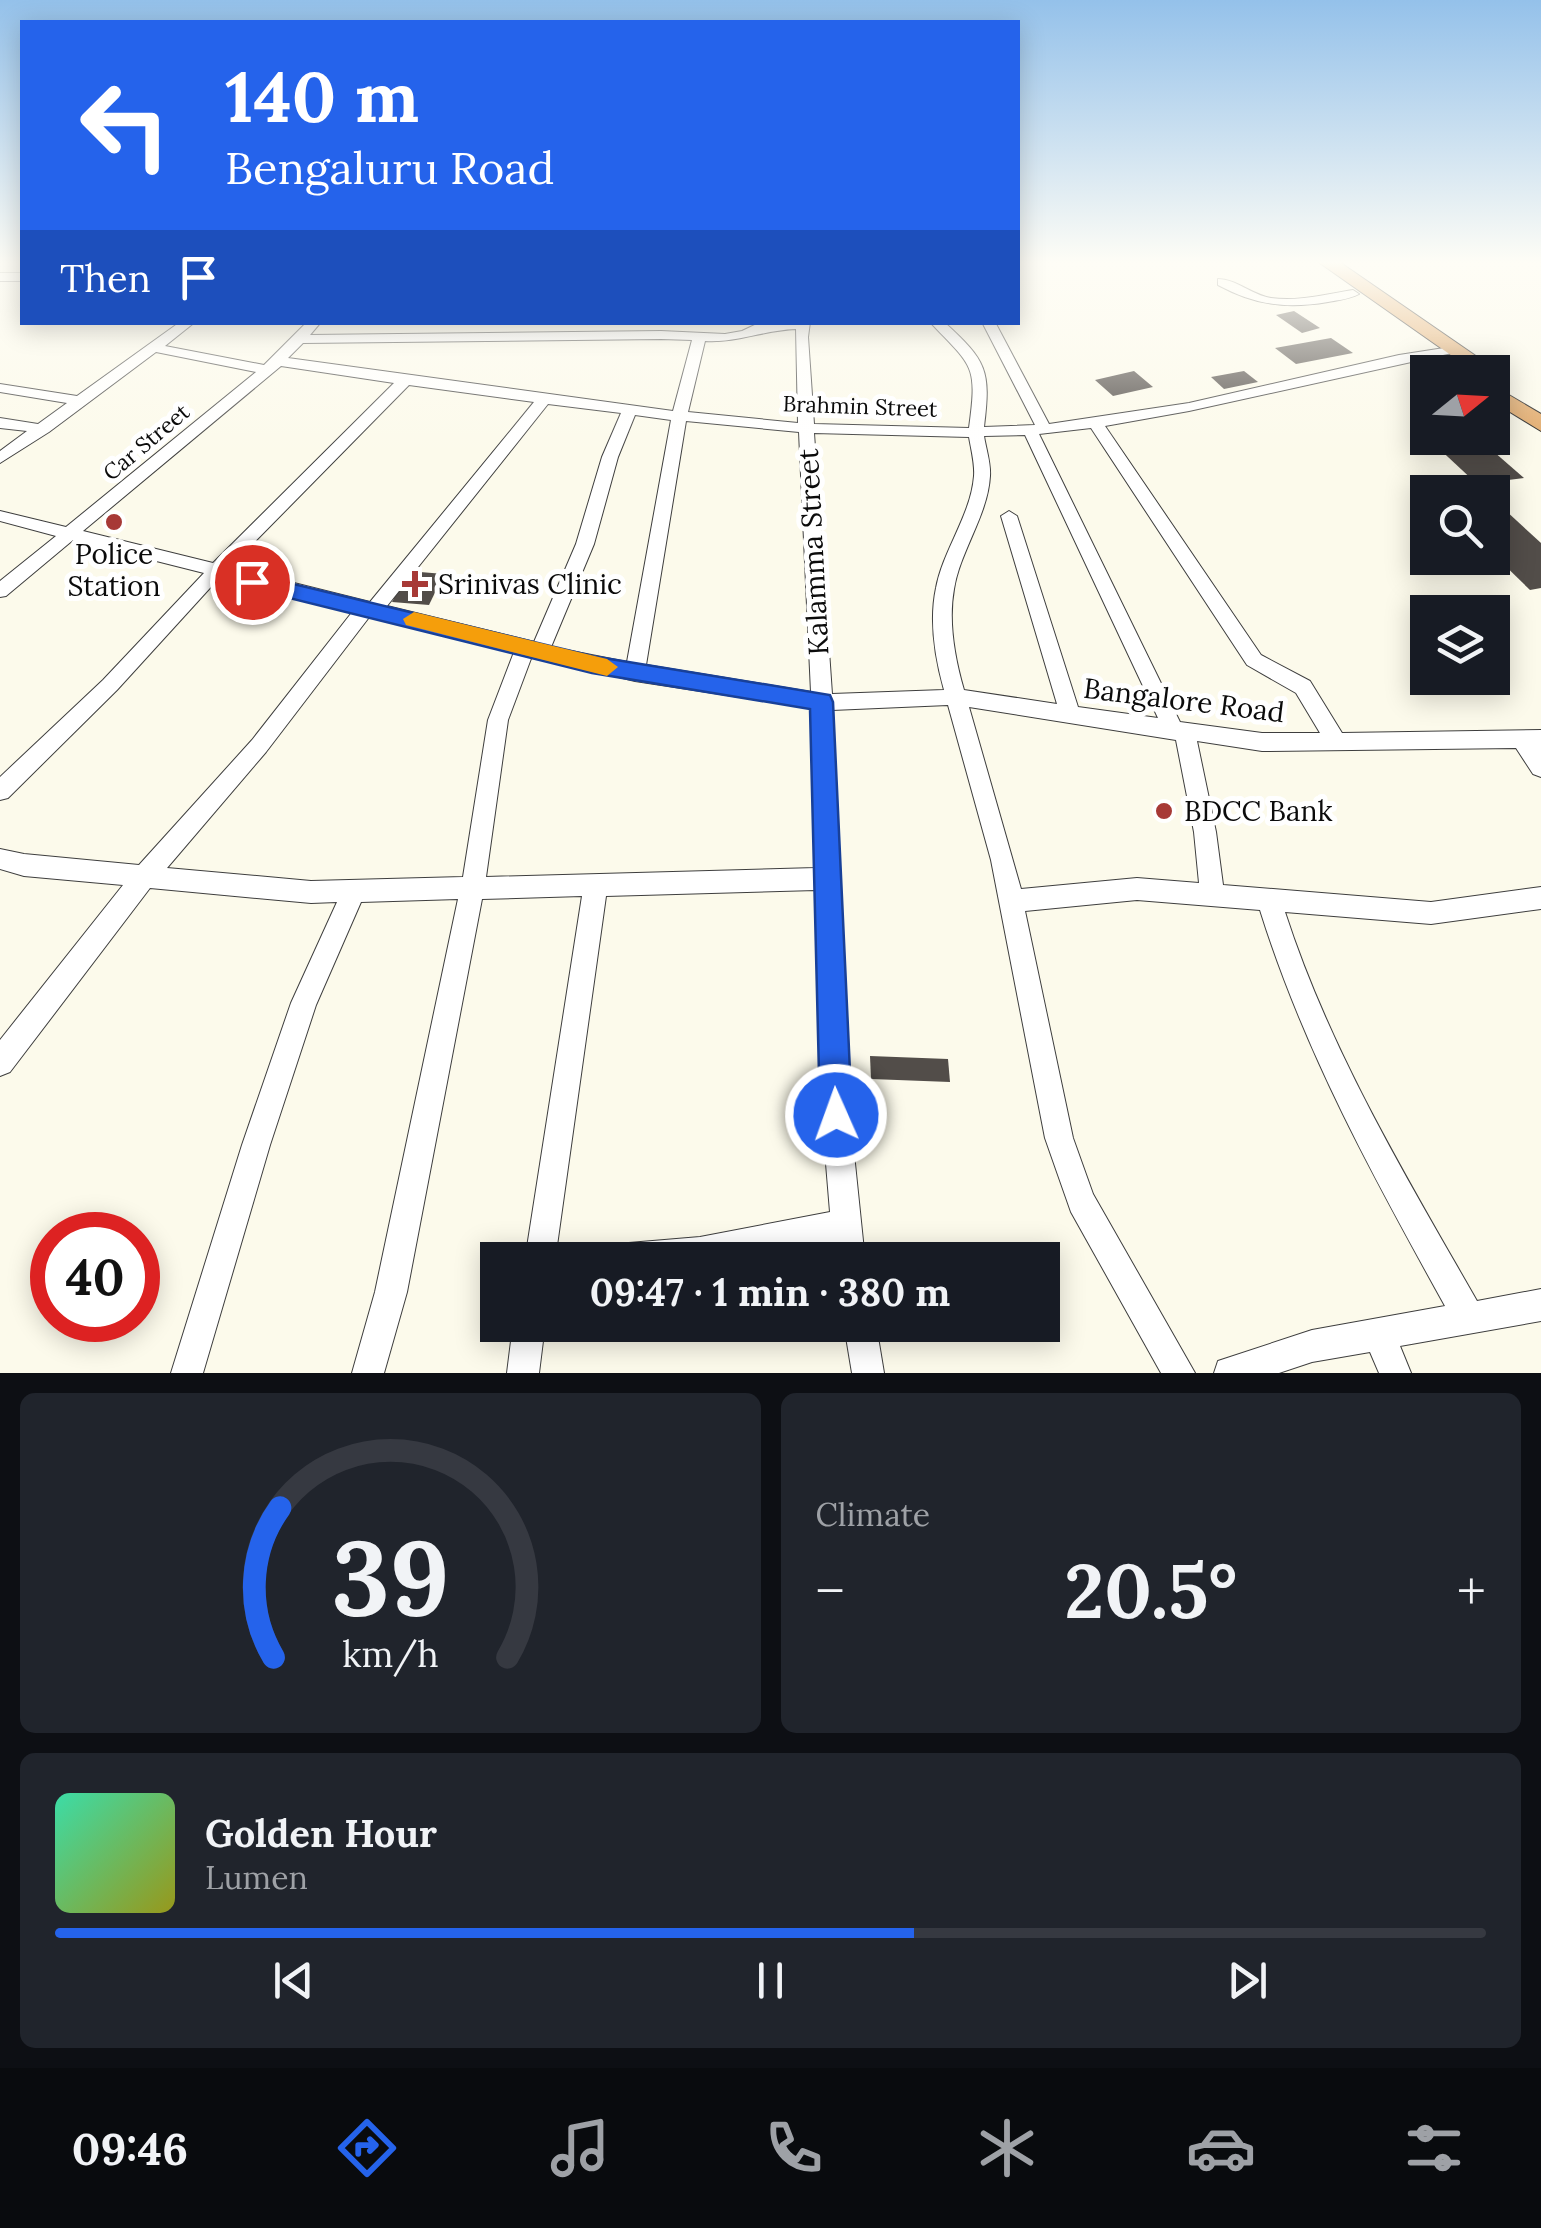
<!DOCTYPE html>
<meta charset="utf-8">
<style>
body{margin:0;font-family:Lora,serif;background:#20242c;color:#f1f3f6;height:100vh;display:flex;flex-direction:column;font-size:38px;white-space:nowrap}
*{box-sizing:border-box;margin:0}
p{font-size:32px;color:#9ea1a6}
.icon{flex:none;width:55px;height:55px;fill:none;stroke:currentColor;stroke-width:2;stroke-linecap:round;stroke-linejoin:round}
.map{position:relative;height:1373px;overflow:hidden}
.sheet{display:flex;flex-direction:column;gap:20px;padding:20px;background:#0d0f14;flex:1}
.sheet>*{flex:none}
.guide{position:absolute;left:20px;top:20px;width:1000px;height:305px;border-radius:0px;box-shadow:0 5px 25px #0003;background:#2563eb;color:#fff;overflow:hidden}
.needle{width:65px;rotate:72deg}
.buttons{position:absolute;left:1410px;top:355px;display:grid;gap:20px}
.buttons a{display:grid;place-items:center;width:100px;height:100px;border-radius:0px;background:#171b24;box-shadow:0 5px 25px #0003;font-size:50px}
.speed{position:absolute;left:30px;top:1212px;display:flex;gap:20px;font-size:50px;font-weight:700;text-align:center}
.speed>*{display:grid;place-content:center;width:130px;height:130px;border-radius:50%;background:#171b24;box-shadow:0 5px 25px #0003;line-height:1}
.speed .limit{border:15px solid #d22;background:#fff;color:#111}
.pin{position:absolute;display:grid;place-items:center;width:85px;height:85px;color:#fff;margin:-42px;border:5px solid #fff;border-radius:50%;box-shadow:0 2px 10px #0007}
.me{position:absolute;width:110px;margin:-55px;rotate:358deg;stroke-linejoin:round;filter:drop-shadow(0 0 8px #0008)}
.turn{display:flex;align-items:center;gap:35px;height:210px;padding:0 40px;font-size:45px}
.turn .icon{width:130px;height:130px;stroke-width:2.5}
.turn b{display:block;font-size:70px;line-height:85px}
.then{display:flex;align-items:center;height:95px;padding:0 40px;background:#0003;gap:20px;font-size:38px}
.big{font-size:75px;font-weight:700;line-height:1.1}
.sheet .widget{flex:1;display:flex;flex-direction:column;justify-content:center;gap:15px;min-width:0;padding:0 35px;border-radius:15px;background:#20242c}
.sheet .dial{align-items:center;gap:0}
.dial svg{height:260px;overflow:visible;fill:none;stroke:#363941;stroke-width:7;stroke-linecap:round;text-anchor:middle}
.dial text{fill:#f1f3f6;stroke:none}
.song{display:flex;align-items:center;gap:30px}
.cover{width:120px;height:120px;border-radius:15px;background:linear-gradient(135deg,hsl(160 70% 55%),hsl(60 70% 35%))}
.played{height:10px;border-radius:5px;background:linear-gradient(90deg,#2563eb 60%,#363941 60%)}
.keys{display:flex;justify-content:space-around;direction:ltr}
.heat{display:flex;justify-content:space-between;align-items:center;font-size:55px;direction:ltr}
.sheet .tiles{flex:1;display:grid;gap:20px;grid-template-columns:1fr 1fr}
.widget:last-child{grid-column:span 2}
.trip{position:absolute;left:480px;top:1242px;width:580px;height:100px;border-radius:0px;background:#171b24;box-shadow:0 5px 25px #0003;font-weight:700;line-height:100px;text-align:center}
.menu{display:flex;height:160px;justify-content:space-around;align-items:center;background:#090b0e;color:#9ea1a6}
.menu .icon{width:70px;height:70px}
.menu .active{color:#2563eb}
.menu b{font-size:45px;color:#f1f3f6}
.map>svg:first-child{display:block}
</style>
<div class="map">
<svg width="1541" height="1373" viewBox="0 0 1541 1373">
<rect width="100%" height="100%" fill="#fcfaeb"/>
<g fill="#524d49">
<polygon points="1294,311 1320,328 1302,333 1276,315"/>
<polygon points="1331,338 1353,353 1296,364 1275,348"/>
<polygon points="1134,371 1153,387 1113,396 1095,380"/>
<polygon points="1244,371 1258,382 1224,389 1211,377"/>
<polygon points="1478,438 1524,478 1477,484 1433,443"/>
<polygon points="1504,509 1541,543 1541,588 1530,590 1492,553 1492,510"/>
<polygon points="408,571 444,574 429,605 392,602"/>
<polygon points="870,1056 948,1059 950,1082 871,1079"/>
</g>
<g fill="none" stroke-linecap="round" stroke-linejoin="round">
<g stroke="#3e3e3e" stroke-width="2">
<g id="minor">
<rect x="0" y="273" width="22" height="8"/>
<path d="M1218 279C1236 279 1252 295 1271 298 1298 302 1327 294 1353 290L1359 294C1350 299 1339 300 1328 302 1286 309 1255 305 1218 285Z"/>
<path d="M180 322H195L165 346 264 365 307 322H321L310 335 661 331 725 334 742 331 761 322H810L808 337 814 424 969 428C978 363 972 367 930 322H944C987 361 991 370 984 427L1035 425 982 322H995L1049 424 1189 403 1399 355 1457 346 1459 349 1452 353 1189 411 1105 426 1261 655 1310 681 1342 733 1541 730V777L1533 774 1516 748 1262 751 1197 741 1216 832 1223 885 1431 902 1541 887V909L1431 924 1285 912C1330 1051 1405 1175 1477 1301L1541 1289V1321L1400 1346 1411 1373H1379L1370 1352 1312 1362 1279 1373H1214L1218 1361 1312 1330 1445 1306C1374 1178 1304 1051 1260 910L1137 900 1025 911 1073 1138 1093 1194 1195 1373H1161L1071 1212 1045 1138 991 860 948 705 832 710 850 1115 865 1260H835L833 1242 739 1260H590L594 1249 605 1245 700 1237 830 1212 822 1115 816 890 606 896 555 1260H525L582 896 482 899 407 1292 384 1373H352L375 1292 458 899 361 902 316 1005 270 1145 203 1373H171L242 1145 291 1003 337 902 311 903 150 888 10 1072 0 1076V1040L123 885 24 876 0 869V849L24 854 139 865 252 740 353 611 220 577 117 690 8 798 0 800V777L103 680 204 573 73 540 6 596 0 597V581L56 536 0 521V511L66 527 256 372 156 352 49 432 0 463V451L27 431 0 428V418L38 424 67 403 0 392V384L77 396ZM796 329 798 423 688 412 705 341C738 343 764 330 796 329ZM661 339 692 340 673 411 288 358 303 343ZM281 366 394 383 213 563 83 531ZM409 385 534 402 370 602 230 567ZM548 404 621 413 602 457 576 544 534 642 387 606ZM635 415 671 420 627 662 551 647 594 544 618 457ZM686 421 799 432 811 692 646 665ZM1091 428 1247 665 1296 693 1320 733H1262L1180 722 1039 434ZM814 433 969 437C971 449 975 464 974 476 971 515 943 550 936 588 929 621 935 658 944 690L832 694ZM1025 435 1158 718 1078 707 1017 516 1009 511 1001 516 1057 704 964 690C955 659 948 622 954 589 960 551 988 515 990 476 991 463 986 449 984 436ZM370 616 514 652 488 720 463 877 311 881 167 868 266 752ZM532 656 635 681 812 708 816 868 486 877 508 720ZM969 707 1176 740 1194 832 1199 883 1137 878 1021 889Z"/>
<polygon points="513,1325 545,1325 539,1373 507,1373"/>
<polygon points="844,1325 876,1325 884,1373 852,1373"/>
</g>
</g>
<g stroke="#1c1c1c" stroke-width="2">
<g id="highway">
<polygon points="1317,261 1338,261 1499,372 1492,377 1492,372 1475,372"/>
<polygon points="1492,385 1541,414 1541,431 1492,401"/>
</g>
</g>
<use href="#minor" fill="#fff" fill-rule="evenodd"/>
<use href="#highway" fill="#e0a665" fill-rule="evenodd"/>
</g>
<linearGradient id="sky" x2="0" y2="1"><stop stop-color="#94c1ea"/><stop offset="0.58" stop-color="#fefdf6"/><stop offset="1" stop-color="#fefdf6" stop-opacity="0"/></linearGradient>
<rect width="1541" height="453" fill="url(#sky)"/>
<polygon fill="#2563eb" stroke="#184099" stroke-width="2.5" points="252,574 592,656 830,695 833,702 852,1115 848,1126 836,1131 825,1126 820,1115 810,709 592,673 245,587 242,582 245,576"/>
<polygon fill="#f59e0b" points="414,612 607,659 618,667 607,676 406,625 403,619"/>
<g fill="#a73936" stroke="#fff" stroke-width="4">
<circle cx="114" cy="522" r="10"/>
<path d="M410 569h10v10h10v10h-10v10h-10v-10h-10v-10h10z"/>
<circle cx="1164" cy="811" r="10"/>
</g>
<g text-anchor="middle" stroke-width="10" stroke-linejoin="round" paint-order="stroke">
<g font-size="22" fill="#0b0b0b" stroke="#fff">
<text transform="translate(860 406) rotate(2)" y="8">Brahmin Street</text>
<text transform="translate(146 442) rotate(-40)" y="8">Car Street</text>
</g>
<g font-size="28" fill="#0b0b0b" stroke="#fff">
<text transform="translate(813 552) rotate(-93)" y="10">Kalamma Street</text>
<text transform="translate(1184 700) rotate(7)" y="10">Bangalore Road</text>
</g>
<g font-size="28" fill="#0b0b0b" stroke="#fff" text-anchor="start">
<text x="114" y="564" text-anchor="middle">Police<tspan x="114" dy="32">Station</tspan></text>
<text x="438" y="594">Srinivas Clinic</text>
<text x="1184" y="821">BDCC Bank</text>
</g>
</g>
</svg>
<div class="buttons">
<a><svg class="needle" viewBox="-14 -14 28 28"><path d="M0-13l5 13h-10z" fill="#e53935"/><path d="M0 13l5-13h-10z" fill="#9ea1a6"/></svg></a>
<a><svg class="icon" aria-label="search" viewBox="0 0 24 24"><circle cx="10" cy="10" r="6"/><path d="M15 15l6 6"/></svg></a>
<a><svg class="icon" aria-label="layers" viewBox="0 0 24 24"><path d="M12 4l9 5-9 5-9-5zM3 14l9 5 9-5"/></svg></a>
</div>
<div class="speed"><div class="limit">40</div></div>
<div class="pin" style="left:252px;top:582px;background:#d93025"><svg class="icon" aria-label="arrive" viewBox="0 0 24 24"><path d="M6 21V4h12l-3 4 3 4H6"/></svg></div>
<svg class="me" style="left:836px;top:1115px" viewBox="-20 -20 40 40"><circle r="17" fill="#2563eb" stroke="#fff" stroke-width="3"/><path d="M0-11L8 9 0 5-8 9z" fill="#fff"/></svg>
<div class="trip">09:47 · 1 min · 380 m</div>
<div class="guide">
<div class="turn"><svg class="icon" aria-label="left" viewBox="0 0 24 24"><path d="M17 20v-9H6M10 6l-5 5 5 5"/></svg><div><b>140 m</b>Bengaluru Road</div></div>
<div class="then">Then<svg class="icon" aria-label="arrive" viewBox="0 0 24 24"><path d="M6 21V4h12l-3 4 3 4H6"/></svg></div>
</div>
</div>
<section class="sheet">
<div class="tiles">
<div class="widget dial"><svg viewBox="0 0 100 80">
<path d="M14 69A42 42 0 1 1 86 69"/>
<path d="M14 69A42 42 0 0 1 16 23" stroke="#2563eb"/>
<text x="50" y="56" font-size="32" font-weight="700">39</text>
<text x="50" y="72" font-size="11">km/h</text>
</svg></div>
<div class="widget"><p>Climate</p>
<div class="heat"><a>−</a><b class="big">20.5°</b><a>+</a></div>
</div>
<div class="widget">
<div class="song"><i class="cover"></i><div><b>Golden Hour</b><p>Lumen</p></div></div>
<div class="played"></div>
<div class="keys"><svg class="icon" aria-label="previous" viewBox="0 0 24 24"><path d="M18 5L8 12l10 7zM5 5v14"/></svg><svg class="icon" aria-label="pause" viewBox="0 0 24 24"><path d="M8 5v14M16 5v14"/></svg><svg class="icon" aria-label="next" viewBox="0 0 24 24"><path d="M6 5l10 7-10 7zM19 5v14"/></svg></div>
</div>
</div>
</section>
<nav class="menu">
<b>09:46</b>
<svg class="icon active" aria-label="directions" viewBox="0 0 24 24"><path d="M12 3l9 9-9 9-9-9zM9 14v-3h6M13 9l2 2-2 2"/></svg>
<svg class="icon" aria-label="music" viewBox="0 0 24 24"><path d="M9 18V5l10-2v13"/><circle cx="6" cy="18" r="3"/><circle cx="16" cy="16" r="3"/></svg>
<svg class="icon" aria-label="phone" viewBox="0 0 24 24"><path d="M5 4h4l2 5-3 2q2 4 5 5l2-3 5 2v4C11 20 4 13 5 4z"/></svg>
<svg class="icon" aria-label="climate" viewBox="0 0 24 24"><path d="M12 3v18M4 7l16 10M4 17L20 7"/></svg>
<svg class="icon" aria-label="car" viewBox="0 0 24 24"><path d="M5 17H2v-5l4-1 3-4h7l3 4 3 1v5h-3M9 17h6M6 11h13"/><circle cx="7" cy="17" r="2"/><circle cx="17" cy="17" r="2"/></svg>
<svg class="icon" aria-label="filters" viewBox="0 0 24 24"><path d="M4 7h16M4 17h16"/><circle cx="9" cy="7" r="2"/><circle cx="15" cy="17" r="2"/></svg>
</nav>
